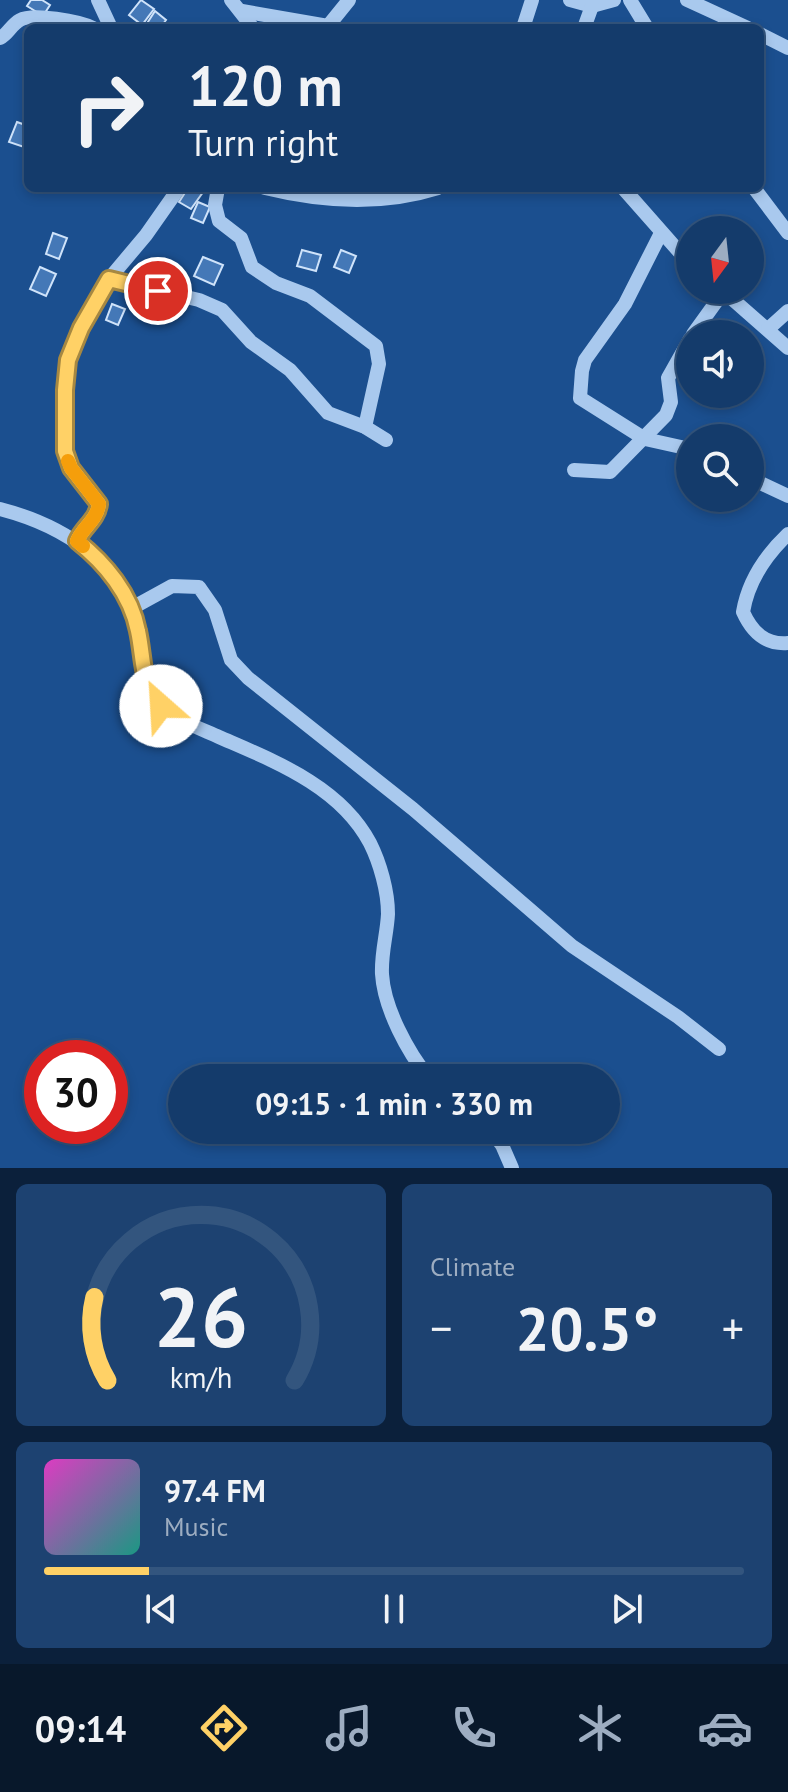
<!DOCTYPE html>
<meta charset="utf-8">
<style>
body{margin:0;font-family:"PT Sans",sans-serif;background:#1d4271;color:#f1f3f6;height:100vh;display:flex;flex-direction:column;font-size:30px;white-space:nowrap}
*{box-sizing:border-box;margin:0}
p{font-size:26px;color:#9dadc1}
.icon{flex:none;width:44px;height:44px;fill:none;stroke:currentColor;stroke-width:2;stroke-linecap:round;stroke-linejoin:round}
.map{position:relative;height:1168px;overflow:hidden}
.drawer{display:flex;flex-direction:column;gap:16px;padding:16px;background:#0b203b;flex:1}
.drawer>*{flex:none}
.guide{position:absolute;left:24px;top:24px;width:740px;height:168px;border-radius:12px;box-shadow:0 4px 12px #0003,0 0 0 2px #33557e;background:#143b6b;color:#f1f3f6;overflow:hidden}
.needle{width:52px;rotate:195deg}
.tools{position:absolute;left:676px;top:216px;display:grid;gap:16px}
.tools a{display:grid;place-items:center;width:88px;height:88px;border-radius:50%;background:#143b6b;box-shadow:0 4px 12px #0003,0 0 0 2px #33557e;font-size:40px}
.speed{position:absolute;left:24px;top:1040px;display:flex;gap:16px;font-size:40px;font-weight:700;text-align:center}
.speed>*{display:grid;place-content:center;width:104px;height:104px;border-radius:50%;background:#143b6b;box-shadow:0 4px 12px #0003,0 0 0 2px #33557e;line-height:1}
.speed .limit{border:12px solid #d22;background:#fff;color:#111}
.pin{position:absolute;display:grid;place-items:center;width:68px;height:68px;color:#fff;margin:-34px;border:4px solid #fff;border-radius:50%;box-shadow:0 2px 8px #0007}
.me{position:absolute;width:88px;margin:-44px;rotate:334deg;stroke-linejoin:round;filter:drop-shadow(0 0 6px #0008)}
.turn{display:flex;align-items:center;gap:28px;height:168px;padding:0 32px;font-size:36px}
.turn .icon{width:104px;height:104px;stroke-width:2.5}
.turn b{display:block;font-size:56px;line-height:68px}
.big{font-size:60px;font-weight:600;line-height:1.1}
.drawer .tile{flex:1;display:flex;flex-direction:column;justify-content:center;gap:12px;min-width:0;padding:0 28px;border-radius:12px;background:#1d4271}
.drawer .dial{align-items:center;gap:0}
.dial svg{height:208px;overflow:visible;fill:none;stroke:#33557e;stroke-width:7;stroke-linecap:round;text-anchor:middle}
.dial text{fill:#f1f3f6;stroke:none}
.song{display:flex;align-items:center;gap:24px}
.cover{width:96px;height:96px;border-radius:12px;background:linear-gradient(135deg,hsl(310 70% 55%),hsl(170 70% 35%))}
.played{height:8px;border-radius:4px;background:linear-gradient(90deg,#ffd166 15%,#33557e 15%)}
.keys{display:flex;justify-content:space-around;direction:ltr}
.heat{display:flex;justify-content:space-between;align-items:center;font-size:44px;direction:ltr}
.drawer .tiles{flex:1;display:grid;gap:16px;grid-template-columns:1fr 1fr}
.tile:last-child{grid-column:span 2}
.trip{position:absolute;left:168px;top:1064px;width:452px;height:80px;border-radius:40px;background:#143b6b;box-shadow:0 4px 12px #0003,0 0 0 2px #33557e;font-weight:600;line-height:80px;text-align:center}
.tab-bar{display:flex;height:128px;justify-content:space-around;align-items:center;background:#08182b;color:#9dadc1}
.tab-bar .icon{width:56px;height:56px}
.tab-bar .active{color:#ffd166}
.tab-bar b{font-size:36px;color:#f1f3f6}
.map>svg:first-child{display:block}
</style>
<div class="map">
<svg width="788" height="1168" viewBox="0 0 788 1168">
<rect width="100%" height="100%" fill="#1b4f8f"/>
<g fill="#4478b7" stroke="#cfe3fa" stroke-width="2">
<polygon points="31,0 42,0 50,5 43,16 27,6"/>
<polygon points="141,0 154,9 142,25 129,15"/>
<polygon points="155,11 166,20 160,28 144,28"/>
<polygon points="17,122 28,126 24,147 9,142"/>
<polygon points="188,188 206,188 191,209 179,202"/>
<polygon points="198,202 210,207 203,223 191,218"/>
<polygon points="53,233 67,238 59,259 46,254"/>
<polygon points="302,250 321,255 316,271 297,266"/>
<polygon points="341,250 356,256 349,273 334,267"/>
<polygon points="203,257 223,265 214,285 194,276"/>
<polygon points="40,267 56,274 46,296 30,289"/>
<polygon points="112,304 125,309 118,325 106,320"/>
</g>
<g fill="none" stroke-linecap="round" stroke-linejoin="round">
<g stroke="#a9c9ee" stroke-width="14">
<polyline points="98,0 111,28"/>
<polyline points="231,0 253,28"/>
<polyline points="570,0 592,6 614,0"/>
<polyline points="630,0 647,28"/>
<polyline points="687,0 748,28"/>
<polyline points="242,11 328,26 349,0"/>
<polyline points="523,28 532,0"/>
<polyline points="584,28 592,6"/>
<polyline points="760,34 788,48"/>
<path d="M0 38C8 34 11 25 20 20 33 13 79 21 93 28"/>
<polyline points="218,188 215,205 219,221 241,238 252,267 276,283 310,296 376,346 379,364 365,427"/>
<path d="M265 188C322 202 381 206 438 188"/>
<polyline points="623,188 690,264"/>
<polyline points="754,188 788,233"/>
<polyline points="661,233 625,304 585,360 582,371 580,398 645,439 690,449"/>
<polyline points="109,279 199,300 222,310 251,342 290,370 328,413 365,427 386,440"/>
<polyline points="722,290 788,348"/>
<polyline points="768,329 788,311"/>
<polyline points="693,334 724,291"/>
<polyline points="574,470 610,472 666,415 671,402 668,378 690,339"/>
<polyline points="750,478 788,496"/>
<path d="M0 509C62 525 125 563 138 631 143 656 140 687 160 705 176 720 199 728 219 737 274 761 340 786 370 843 380 863 388 891 388 914 387 934 381 953 382 974 384 1008 408 1053 429 1078"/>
<path d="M788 534C766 555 748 582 743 612 752 632 765 645 788 643"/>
<polyline points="77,541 82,529 98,514 99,504 71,468 65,451 68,360 81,328 109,279 146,235 179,188"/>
<polyline points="132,608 172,586 199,587 215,610 231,660 248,678 413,809 572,946 678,1017 719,1049"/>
<polyline points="491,1130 502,1145 512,1168"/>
</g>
</g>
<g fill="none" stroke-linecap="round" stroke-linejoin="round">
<g stroke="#a68842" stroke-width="20">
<path id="route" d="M158 291 109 279 81 328 68 360 65 390V451L71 468 99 504C97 520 83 527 77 541 105 563 131 594 138 631 144 658 141 686 161 706"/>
</g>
<use href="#route" stroke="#ffd166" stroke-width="14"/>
<path stroke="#f59e0b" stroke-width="14" d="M68 461 71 468 99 504C97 520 83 527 77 541L83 546"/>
</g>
</svg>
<div class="tools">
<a><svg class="needle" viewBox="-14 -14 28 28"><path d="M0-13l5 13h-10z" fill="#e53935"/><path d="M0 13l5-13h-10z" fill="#9dadc1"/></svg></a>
<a><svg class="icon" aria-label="sound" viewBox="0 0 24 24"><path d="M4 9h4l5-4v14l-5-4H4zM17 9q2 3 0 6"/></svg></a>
<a><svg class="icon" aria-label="search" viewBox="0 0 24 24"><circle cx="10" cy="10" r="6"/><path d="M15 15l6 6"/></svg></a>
</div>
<div class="speed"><div class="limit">30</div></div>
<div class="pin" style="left:158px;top:291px;background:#d93025"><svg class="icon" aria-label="arrive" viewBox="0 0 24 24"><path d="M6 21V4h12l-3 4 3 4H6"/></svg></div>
<svg class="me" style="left:161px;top:706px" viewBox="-20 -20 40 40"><circle r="19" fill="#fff"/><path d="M0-13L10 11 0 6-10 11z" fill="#ffd166"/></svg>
<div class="trip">09:15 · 1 min · 330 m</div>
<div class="guide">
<div class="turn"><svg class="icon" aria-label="right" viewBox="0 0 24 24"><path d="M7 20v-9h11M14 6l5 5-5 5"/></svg><div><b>120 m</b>Turn right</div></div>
</div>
</div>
<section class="drawer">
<div class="tiles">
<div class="tile dial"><svg viewBox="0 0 100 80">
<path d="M14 69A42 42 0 1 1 86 69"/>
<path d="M14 69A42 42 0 0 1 9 37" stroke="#ffd166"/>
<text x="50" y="56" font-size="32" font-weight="700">26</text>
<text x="50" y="72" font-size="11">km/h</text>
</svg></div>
<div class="tile"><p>Climate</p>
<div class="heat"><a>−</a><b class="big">20.5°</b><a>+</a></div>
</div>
<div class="tile">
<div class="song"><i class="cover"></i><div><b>97.4 FM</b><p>Music</p></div></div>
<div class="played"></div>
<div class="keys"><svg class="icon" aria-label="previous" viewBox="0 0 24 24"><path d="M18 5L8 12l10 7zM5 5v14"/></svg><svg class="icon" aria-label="pause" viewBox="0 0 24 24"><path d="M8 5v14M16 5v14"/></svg><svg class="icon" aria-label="next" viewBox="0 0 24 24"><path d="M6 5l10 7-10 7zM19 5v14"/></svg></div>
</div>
</div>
</section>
<nav class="tab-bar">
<b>09:14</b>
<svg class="icon active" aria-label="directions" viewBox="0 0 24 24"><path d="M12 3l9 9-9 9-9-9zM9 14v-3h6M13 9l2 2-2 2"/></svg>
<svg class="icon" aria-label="music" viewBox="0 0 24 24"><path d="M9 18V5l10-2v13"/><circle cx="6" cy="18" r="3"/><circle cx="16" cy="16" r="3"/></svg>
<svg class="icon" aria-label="phone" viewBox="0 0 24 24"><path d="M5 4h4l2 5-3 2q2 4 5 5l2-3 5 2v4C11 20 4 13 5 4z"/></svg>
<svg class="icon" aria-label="climate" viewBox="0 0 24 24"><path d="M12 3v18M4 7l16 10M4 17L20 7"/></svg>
<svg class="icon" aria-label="car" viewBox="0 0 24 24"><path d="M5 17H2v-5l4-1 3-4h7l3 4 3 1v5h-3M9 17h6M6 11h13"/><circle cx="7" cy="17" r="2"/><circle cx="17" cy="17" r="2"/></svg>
</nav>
